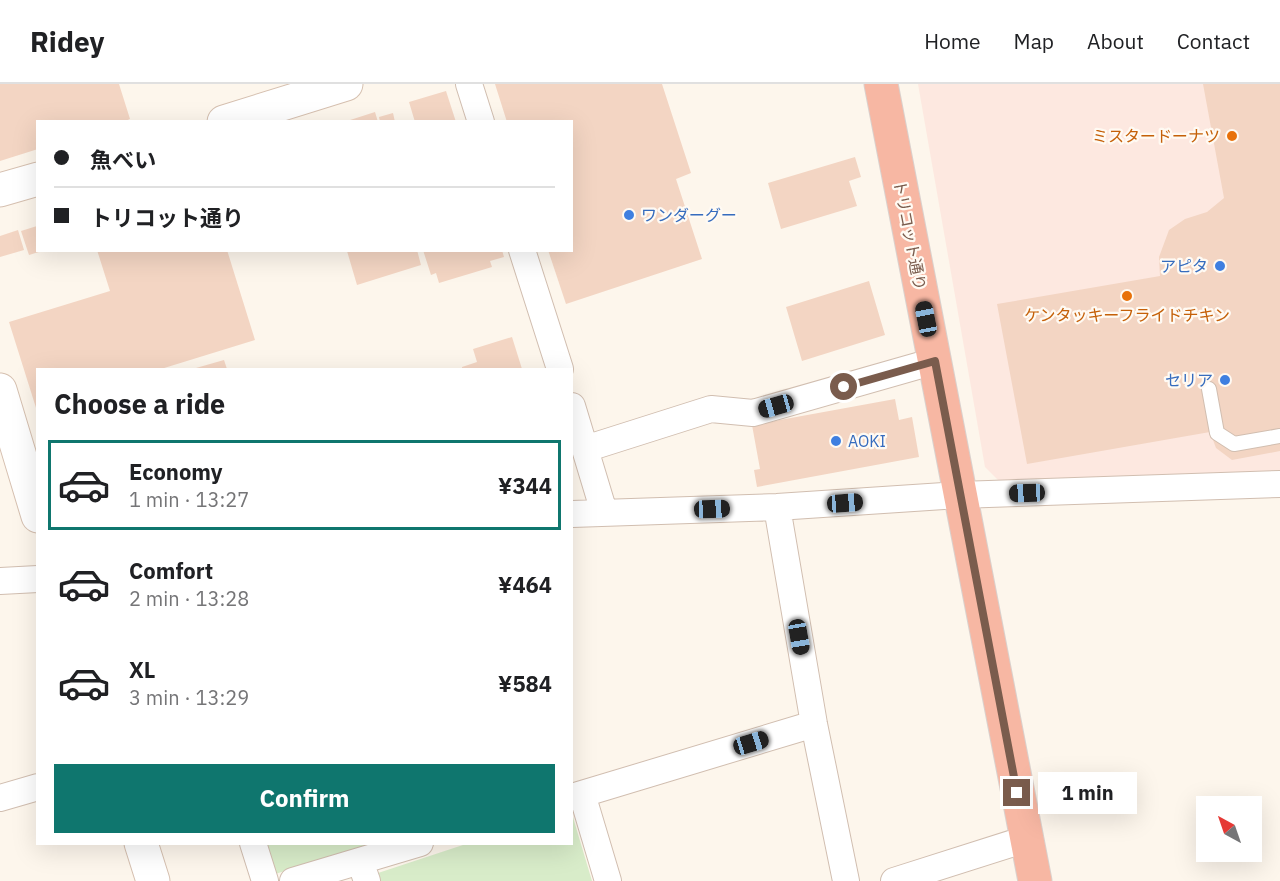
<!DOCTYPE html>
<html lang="en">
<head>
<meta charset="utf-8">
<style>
  body { margin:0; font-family:"IBM Plex Sans","Noto Sans JP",sans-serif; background:#f6f6f6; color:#202124; height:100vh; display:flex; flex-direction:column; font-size:22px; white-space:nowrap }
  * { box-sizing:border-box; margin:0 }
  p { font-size:20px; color:#757577 }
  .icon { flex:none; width:33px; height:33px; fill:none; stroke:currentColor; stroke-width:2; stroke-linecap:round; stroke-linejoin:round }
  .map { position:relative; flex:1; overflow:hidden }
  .panel { position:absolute; left:36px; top:284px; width:537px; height:477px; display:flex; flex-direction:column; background:#fff; border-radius:0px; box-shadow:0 6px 24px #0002 }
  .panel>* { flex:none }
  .guide { position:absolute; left:36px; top:36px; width:537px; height:132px; border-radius:0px; box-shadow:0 6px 24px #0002; display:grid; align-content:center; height:132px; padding:0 18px; background:#fff }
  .needle { width:39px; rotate:320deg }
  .tools { position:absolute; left:1196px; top:712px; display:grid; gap:12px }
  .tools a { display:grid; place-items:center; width:66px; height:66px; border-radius:0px; background:#fff; box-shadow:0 6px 24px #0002; font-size:30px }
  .end { position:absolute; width:27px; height:27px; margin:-14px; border:8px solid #7a5c4d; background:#fff; box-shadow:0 0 0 3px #fff }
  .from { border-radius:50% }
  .bubble { position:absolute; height:42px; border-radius:0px; background:#fff; box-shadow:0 6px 24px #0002; font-size:20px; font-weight:700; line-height:42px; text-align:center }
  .car { position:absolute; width:18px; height:36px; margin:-18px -9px; border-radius:8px; box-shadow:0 0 4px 2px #0007; background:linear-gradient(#222 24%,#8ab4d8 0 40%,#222 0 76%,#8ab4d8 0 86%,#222 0) }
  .guide b { display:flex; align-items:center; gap:21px; height:57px; font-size:22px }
  .guide b+b { border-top:2px solid #e0e0e0 }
  .guide i { width:15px; height:15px; background:#202124 }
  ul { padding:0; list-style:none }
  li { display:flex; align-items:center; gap:18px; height:90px; margin:0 12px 9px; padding:0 6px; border:3px solid transparent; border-radius:0px }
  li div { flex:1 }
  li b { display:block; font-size:22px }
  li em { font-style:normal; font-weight:700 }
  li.on { border-color:#0f766e }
  li>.icon { width:54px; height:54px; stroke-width:1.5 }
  h2 { padding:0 18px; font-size:27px; line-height:72px }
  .cta { display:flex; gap:12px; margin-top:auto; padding:12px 18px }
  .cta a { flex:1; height:69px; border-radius:0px; background:#0f766e; color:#fff; font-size:24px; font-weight:700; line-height:69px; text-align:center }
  header { display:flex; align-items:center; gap:36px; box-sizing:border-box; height:84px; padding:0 30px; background:#fff; border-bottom:2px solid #e0e0e0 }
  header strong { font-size:28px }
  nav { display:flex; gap:33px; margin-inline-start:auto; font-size:21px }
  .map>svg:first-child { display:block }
  .commercial { fill:#fde8e0 }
  .green { fill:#d8ecc9 }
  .building { fill:#f3d5c3 }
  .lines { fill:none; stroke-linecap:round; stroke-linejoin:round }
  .lane-casing { stroke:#d1beb0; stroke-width:16 }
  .street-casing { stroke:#d1beb0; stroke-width:28 }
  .secondary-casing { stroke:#d6c0b0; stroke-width:35 }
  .highway-casing { stroke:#dad1cd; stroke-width:35 }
  .lane { stroke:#fff; stroke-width:14 }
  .street { stroke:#fff; stroke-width:26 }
  .secondary { stroke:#fff; stroke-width:33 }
  .highway { stroke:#f7b7a3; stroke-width:33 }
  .route { stroke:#7a5c4d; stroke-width:8 }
  .food-dot { fill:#e8710a; stroke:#fffaf3; stroke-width:2 }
  .shop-dot { fill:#3f7fe0; stroke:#fffaf3; stroke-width:2 }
  .labels { text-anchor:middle; stroke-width:4.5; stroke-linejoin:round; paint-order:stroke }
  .food-label { font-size:16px; fill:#c56008; stroke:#fffaf3; text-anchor:end }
  .shop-label { font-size:16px; fill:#366cbe; stroke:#fffaf3; text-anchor:start }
  .street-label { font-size:16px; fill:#7a5c4d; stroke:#fffaf3 }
</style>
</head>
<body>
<header>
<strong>Ridey</strong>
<nav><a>Home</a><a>Map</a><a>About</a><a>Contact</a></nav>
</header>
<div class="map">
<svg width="1280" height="797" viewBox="0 0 1280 797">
  <rect width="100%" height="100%" fill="#fdf6ec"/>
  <path class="commercial" d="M918,0h362v388l-281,9 -14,-14z"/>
  <path class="green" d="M572,730l20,67h-215l-2,-7 94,-31h103z
    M260,759h115l-103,32z"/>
  <path class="building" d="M0,0h119l11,35 -7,3h-85v27l-38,12z
    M495,0h167l29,89 -15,6 26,80 -136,45 -18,-54h24v-128h-65z
    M1203,0h77v367l-48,9 -16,-12 -6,-16 -183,32 -30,-160 163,-28 -1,-19 10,-27 16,-11 22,-7 17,-14z
    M446,7l10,31h-41l-6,-20z
    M375,28l3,10h-31v-1z
    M393,29l2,9h-15l-1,-5z
    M855,73l6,20 -12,4 8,25 -76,23 -13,-46z
    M37,142l1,24 4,1 -13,4 -8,-24z
    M18,146l6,20 -24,7v-21z
    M97,166h130l28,90 -94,29h-123l-1,42 -28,-89 101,-31z
    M350,166h67l4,15 -64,20 -10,-34z
    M423,166h79l2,7 -14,4 2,6 -53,16 -3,-10 -5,2z
    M869,197l16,54 -83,26 -16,-54z
    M512,253l10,32h-60v-2l15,-5 -4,-13z
    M224,276l3,9h-31v-1z
    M895,315l4,21 13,-3 7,40 -162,30 -3,-17 6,-1 -8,-44z"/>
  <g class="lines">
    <g class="lane-casing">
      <path id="lane" d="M1209,305l8,44 17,11 46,-8"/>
    </g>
    <g class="street-casing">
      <path id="street" d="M469,0l12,38
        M522,166l38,119
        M572,322l32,106
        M585,365l126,-40 42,4 182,-52
        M777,423l37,217 32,157
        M572,430l205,-7 182,-12 321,-11
        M0,497l38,-2
        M582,710l26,87
        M572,713l242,-73
        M0,714l38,-11
        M253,759l12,38
        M360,777l7,20
        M293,797l127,-38
        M894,797l132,-42"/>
    </g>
    <g class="secondary-casing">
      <path id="secondary" d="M224,38l122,-38
        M0,106l38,-11
        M0,306l38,126
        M141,759l12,38"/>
    </g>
    <g class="highway-casing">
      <path id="highway" d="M881,0l154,797"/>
    </g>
    <use href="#lane" class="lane"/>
    <use href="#street" class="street"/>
    <use href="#secondary" class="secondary"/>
    <use href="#highway" class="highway"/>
  </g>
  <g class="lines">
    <path class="route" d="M844,303l91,-26 82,432"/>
  </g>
  <g class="food-dot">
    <circle cx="1232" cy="52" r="6"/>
    <circle cx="1127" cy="212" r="6"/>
  </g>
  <g class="shop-dot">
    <circle cx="629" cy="131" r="6"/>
    <circle cx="1220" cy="182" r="6"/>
    <circle cx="1225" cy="296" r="6"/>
    <circle cx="836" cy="357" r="6"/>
  </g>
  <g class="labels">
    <g class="food-label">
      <text x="1220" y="58">ミスタードーナツ</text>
      <text x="1127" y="237" text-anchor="middle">ケンタッキーフライドチキン</text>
    </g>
    <g class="shop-label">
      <text x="641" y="137">ワンダーグー</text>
      <text x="1208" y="188" text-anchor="end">アピタ</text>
      <text x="1213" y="302" text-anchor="end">セリア</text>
      <text x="848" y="363">AOKI</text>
    </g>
    <g class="street-label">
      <text transform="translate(910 151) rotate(79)" y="6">トリコット通り</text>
    </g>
  </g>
</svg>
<div class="tools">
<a><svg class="needle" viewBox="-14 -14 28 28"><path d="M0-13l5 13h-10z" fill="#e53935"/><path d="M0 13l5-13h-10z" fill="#757577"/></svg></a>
</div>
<i class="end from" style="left:844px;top:303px"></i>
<i class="end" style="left:1017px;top:709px"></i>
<div class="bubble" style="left:1038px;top:688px;width:99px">1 min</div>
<i class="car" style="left:926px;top:235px;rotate:349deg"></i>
<i class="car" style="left:776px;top:322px;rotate:254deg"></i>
<i class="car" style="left:1027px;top:409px;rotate:268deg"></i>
<i class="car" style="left:845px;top:419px;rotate:86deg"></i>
<i class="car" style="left:712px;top:425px;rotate:88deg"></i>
<i class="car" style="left:799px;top:553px;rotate:170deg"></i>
<i class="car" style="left:751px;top:659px;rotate:73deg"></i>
<div class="guide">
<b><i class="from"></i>魚べい</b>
<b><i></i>トリコット通り</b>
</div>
<section class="panel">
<h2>Choose a ride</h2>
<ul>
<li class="on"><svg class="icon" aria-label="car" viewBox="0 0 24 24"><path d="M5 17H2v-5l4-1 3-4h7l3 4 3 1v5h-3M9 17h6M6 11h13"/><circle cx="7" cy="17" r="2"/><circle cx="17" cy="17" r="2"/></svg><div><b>Economy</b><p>1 min · 13:27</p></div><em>¥344</em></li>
<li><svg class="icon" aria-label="car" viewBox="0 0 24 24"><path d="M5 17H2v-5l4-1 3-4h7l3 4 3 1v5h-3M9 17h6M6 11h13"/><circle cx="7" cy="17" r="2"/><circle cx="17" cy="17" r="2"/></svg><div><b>Comfort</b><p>2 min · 13:28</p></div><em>¥464</em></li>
<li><svg class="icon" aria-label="car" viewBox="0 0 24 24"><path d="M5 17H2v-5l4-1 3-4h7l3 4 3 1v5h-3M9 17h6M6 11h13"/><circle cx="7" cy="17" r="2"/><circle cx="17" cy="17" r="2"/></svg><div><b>XL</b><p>3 min · 13:29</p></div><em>¥584</em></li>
</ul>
<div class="cta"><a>Confirm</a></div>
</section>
</div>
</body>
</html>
